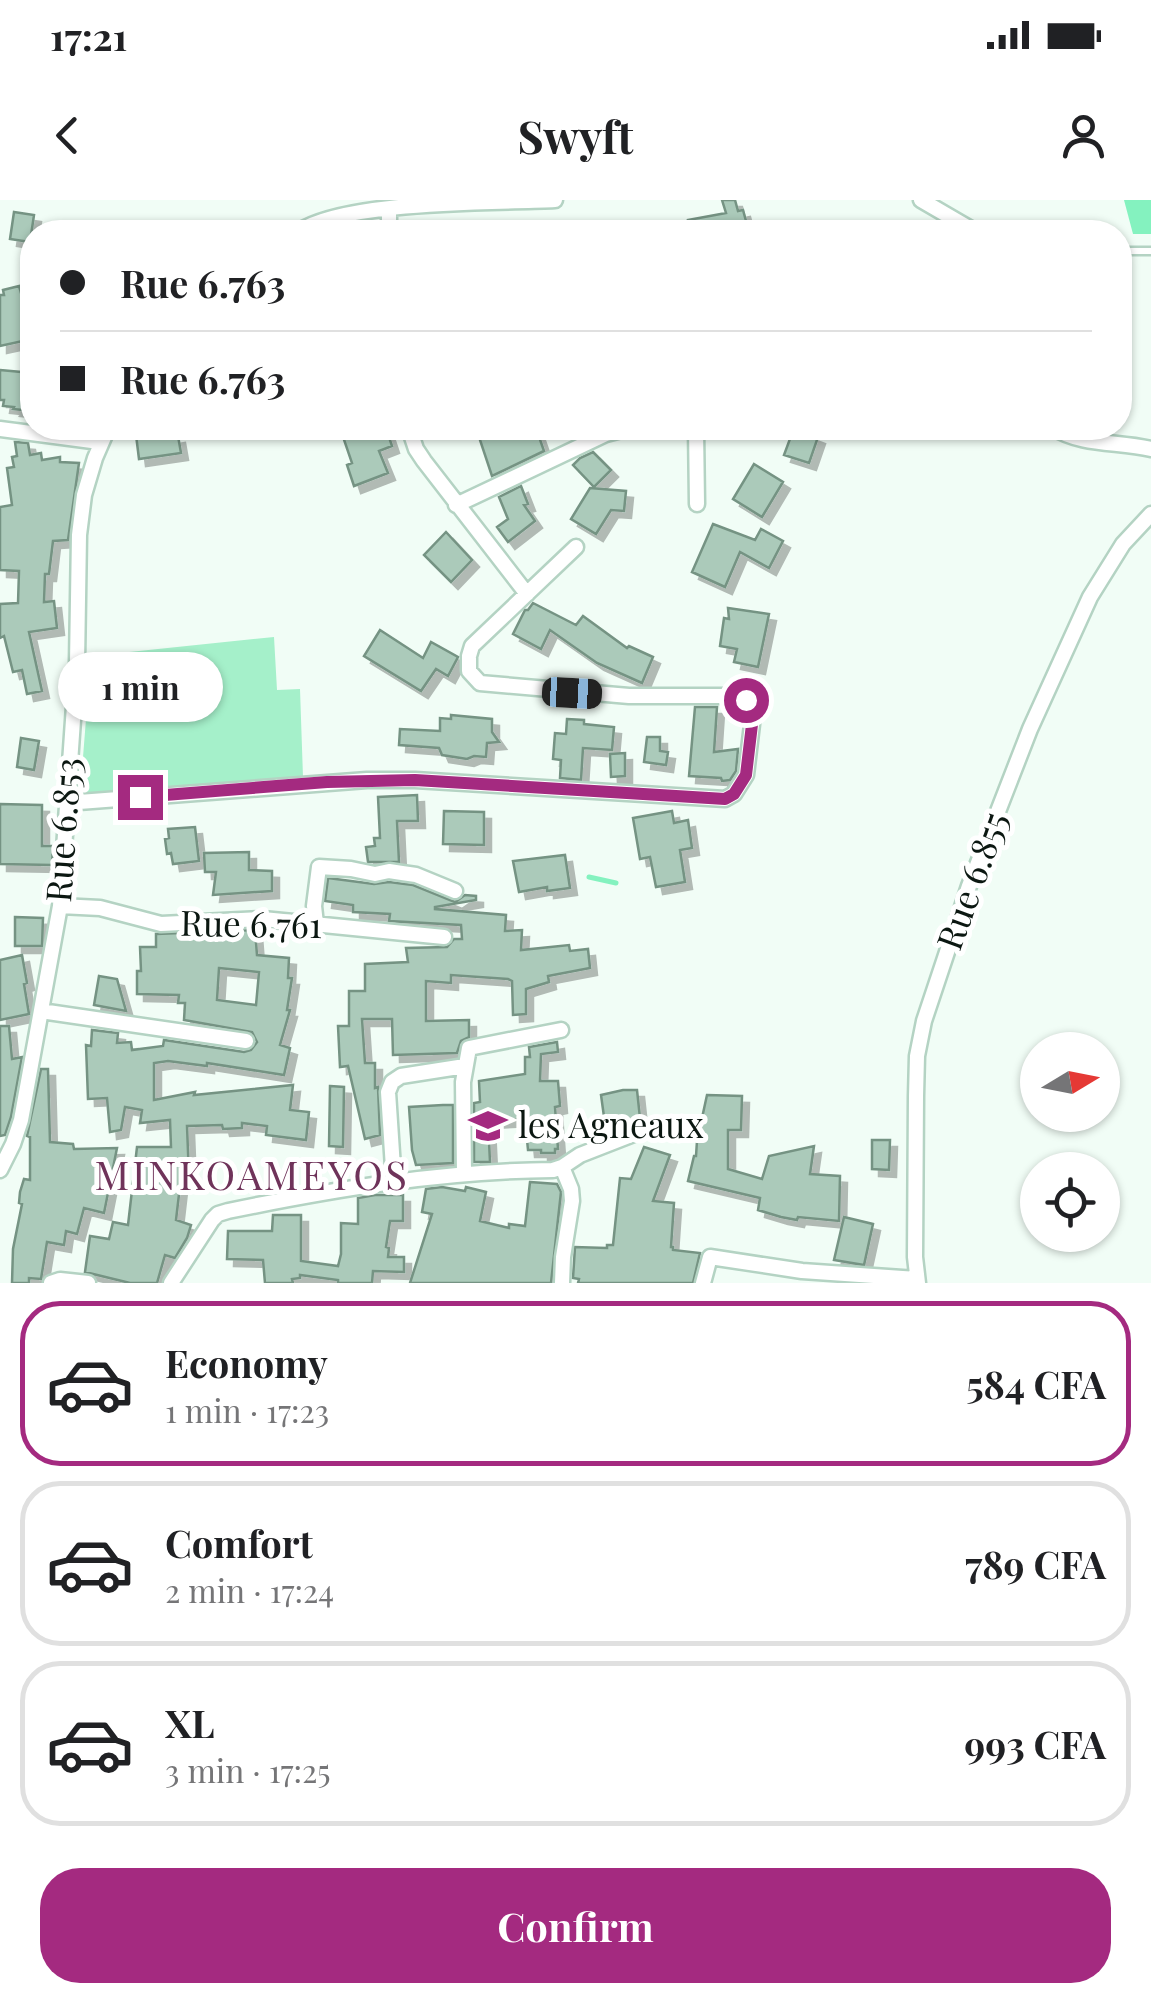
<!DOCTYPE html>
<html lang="en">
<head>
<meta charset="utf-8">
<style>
  body { margin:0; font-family:"Playfair Display",serif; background:#f2f2f2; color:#202124; height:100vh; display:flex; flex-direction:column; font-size:38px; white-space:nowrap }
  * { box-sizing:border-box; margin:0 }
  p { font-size:32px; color:#757577 }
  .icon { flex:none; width:55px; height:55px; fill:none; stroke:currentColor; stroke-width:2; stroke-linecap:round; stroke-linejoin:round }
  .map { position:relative; height:1083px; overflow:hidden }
  .drawer { display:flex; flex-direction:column; background:#fff; flex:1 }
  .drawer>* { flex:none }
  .guide { position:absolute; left:20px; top:20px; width:1112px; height:220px; border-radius:40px; box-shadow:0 2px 8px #0004; display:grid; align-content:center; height:220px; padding:0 40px; background:#fff }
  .needle { width:65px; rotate:80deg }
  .tools { position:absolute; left:1020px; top:832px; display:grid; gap:20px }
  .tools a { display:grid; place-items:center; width:100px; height:100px; border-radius:50%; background:#fff; box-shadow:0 2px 8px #0004; font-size:50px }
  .end { position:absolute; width:45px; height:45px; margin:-22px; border:12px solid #a42a80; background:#fff; box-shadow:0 0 0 5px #fff }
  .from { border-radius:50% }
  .bubble { position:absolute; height:70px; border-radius:35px; background:#fff; box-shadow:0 2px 8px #0004; font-size:32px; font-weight:700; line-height:70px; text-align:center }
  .car { position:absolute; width:30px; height:60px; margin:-30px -15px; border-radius:12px; box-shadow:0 0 8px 2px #0007; background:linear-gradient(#222 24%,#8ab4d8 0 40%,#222 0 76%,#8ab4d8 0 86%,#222 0) }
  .guide b { display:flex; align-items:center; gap:35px; height:95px; font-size:38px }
  .guide b+b { border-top:2px solid #e0e0e0 }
  .guide i { width:25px; height:25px; background:#202124 }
  ul { padding:18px 0 0; list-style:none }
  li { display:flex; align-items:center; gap:30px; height:165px; margin:0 20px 15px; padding:0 20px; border:5px solid #e0e0e0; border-radius:40px }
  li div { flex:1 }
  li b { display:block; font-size:38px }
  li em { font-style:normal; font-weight:700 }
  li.current { border-color:#a42a80 }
  li>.icon { width:90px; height:90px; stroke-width:1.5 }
  .button { display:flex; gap:20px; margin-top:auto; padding:20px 40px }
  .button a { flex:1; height:115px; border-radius:40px; background:#a42a80; color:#fff; font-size:40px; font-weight:700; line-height:115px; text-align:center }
  .status { display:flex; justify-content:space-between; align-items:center; height:70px; padding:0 50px; background:#fff; direction:ltr }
  .status svg { height:28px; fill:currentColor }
  header { display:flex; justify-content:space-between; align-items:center; height:130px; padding:0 40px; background:#fff; font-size:45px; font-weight:700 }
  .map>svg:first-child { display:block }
  .green { fill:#a5f0ca }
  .water { fill:#84f2bf }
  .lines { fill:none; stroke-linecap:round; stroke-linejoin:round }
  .stream { stroke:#84f2bf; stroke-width:5 }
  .building { fill:#abcaba; stroke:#759383; stroke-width:2.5; fill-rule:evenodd; filter:url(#shadow) }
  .lane-casing { stroke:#b4d3c3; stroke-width:11 }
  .street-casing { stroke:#b4d3c3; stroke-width:19 }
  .lane { stroke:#fff; stroke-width:6 }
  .street { stroke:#fff; stroke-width:14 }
  .route { stroke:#a42a80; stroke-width:12 }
  .labels { text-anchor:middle; stroke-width:10; stroke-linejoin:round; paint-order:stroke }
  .street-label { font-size:35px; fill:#0b1711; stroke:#fff }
  .poi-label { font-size:35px; fill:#0b1711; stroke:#fff; text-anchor:start }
  .quarter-label { font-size:40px; letter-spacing:2.5px; fill:#6f335a; stroke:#fff }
</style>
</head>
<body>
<div class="status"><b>17:21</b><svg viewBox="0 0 49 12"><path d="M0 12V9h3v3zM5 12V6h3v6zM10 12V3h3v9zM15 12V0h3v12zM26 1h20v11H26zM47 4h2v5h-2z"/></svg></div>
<header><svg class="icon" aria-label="back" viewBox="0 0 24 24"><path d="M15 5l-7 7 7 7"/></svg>Swyft<svg class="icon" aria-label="person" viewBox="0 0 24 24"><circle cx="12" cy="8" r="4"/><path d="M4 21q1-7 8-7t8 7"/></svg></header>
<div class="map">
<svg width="1151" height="1083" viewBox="0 0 1151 1083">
  <defs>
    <filter id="shadow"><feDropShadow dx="7" dy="7" stdDeviation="0" flood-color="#0004"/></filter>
  </defs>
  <rect width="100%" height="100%" fill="#f1fdf6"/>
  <path class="green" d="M274,437l3,53 23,-1 3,88 -223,18 11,-139z"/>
  <path class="water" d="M1124,0h27v34h-18z"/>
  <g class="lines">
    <path class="stream" d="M589,677l27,6"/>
  </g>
  <path class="building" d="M722,0h13l3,11 5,-1 6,22h-59l-2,-12 38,-7z
    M14,12l20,3 -4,27 -20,-3z
    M19,86l2,7 11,2v44l-32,7v-51h4l-1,-5z
    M0,170l32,3v38l-19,-2 1,-2 -11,-1 1,-6h-4z
    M340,228h46l6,18 -13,5 9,22 -34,13 -7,-21 5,-2z
    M476,228h60l8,23 -52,25z
    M794,228l24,9 -9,26 -25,-8z
    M166,231v7l12,-2 3,17 -42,6 -3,-24z
    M15,242l13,1 2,12 11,-2 1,7 18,-3v5l19,1 -11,77 -15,1 -4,33h-4l-1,28 10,-1 3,27 -28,4 13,59 -15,3 -5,-24 -9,2 -9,-36 -4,2v-34l18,-1 1,-32 -19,-1v-63l12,-2 -5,-37 7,-1 -2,-10 5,-1z
    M593,252l18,18 -17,17 -21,-22 7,-7z
    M754,264l29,18 -21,35 -29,-18z
    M521,286l7,18 -4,1 11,16 -27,21 -11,-15 11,-8 -9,-22z
    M590,288l36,3 -2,20 -13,-1 -15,24 -25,-15z
    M713,324l42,16 6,-11 22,12 -14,27 -29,-16 -15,35 -33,-15z
    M446,332l26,28 -21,22 -27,-27z
    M533,403l43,22 7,-9 44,32 2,-2 24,11 -11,26 -45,-20 -47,-33 -9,19 -28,-15 12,-24h3z
    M728,408l41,6 -11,53 -24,-5 3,-13 -17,-3 4,-28 5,1z
    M380,430l43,28 8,-16 27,15 -10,19 -12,-7 -15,22 -57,-35z
    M695,507h22l-3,45 24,-3 -2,22 -6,9 -8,1 -1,-3 -32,-2z
    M451,515l41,4v13l7,10 -12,1 -1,14 -12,-1 -7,3 -25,-4 -3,-7 -40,-3 1,-16 40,2v-13l11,1z
    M567,519l17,1v4l30,3 -2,23 -29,-2 -2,32 -21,-2 1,-18 -8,-1 2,-26 11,1z
    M647,537h13v14l8,1 -2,13 -22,-3z
    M21,538l18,3 -5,29 -17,-3z
    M625,553v23l-14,1 -1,-23z
    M417,595l1,26h-21l2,41h-31l-2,-15 9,-1 -1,-8h6l-2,-41z
    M0,604l42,1v41h11l-1,19 -52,-1z
    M444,611l40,1v33l-41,-1z
    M672,611l2,12 14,-3 4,28 -12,2 5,32 -29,5 -6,-30 -10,2 -7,-41z
    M195,627l4,34 -26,3 -2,-11 -4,1 -2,-15 4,-1 -1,-9z
    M249,652v18l23,1v20l-59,4 3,-23h-11l-1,-19z
    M565,655l5,33 -23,3v-4l-28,5 -6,-31z
    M328,678l46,6 15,-2 24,3 42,17 10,-7 11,1v4l-41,7v2l71,6 -1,16 17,-1 -1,20 48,-5 1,6 18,-2 2,19 -42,8 1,6 -23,7v25l-13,1 -1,-34 -4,-2 -57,-4v8l-25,-2v40l43,-1v17l-8,4 -4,12 -64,2 -1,-36h-30l3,44h10v25l3,-1 2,48 -15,4 -17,-73 -8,1 -2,-41h11v-35h16v-27l43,-2 -2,-14 41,-1 7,-8h8l-1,-14 -72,-4 1,-7 -37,-2v-7l-28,-4z
    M15,717l28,1 -1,28h-27z
    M255,730l2,25 32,3 -1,20h4l-5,32h3l-10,35 10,3 -6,27 -77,-12v3l-39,-5 -14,2v37l41,-8 -1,3 99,-10 -3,25 19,2 -3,28 -40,-5 1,-9 -25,-3v5l-19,1 -1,-4 -35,1 2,51h-8l-5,43 15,5 -4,13 -12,20 -10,-3 -8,28h-27l-45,-11 5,-36 19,3 4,-17 15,3 9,-78h34l-1,-27 -30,3 2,-13 -17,-3 -4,23 -11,2 -3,-34 -19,1 -2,-54 5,1 1,-16 26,3 -1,10 14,-1 1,8 31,-4 1,-6 80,12 7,-2 6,-8 -5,-10 -68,-12 1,-17h-7l1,-8 -42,-1v-23h4l-1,-24h16v-13zM219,768l40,4 -3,33 -39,-5z
    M22,755l5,28 -3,1 5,30 -29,6v-60z
    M99,776l18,3 9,32 -32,-6z
    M0,826h9l3,33 10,-2 -11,60 -6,18 -5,1z
    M557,842l1,10 -17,2 -1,27h18l2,25 -5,1 3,42h-3v4h-14v-3h-13l-3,-31 -37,2 2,41h-16v-59l6,-1 -1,-21 46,-7v-17h5l-1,-10z
    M41,869h7l2,73 23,2 1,5 43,-1 -13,65 -20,-5 -7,26 -11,-3 -2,14 -17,-3 -6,37 -12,-1v5h-17l1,-34 9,-45 -3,-1 1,-11 4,-13 6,1v-43l-3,-1z
    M330,886l14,1 -1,60 -14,-1z
    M623,890h14l3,28 -35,6 -4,-29z
    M707,895l35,1 -1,34h-13v39l34,10 7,-23 45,-10 -4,28 30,2 -1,45 -41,-4 -1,3 -16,-3 -23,-7 2,-12 -72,-17 6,-25h2l1,-15z
    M443,905h10v58l-37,2 -4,-15 -3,-43z
    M872,940h18l-1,30 -17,-1z
    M644,947l26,8 -17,46 21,2 -3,44h2v3l27,3 -7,30h-115l1,-4 -6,-1 2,-31 32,1v-3h6l7,-67 11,1z
    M530,982l27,2 4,8 -10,91h-141l22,-69 -10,-2 4,-23 16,-2 23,4 1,-4 20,5 -6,29 29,7v-4l16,2z
    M375,995h28v26h-13l-4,26 3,1 -1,9h16v15l-31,-1 -1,12h-34v-3l-38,-5v3l-8,1 1,4h-28l-2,-23 -36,-1 1,-28h44l1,-16h28v46l37,5 3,-12v-31l17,1v-26z
    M844,1017l29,7 -9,41 -30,-5z"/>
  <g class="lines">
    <g class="lane-casing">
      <path id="lane" d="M1120,51h31"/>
    </g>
    <g class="street-casing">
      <path id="street" d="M921,0l55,32
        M298,32c48,-32 195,-29 257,-32
        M389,32v-23
        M409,228l7,21 8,12 103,133
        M696,228l1,76
        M1054,228c28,18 65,13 97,21
        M0,229l92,12
        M456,305l150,-71 23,-6
        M66,603l301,-23h48l310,19 9,-5 12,-19 7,-59 -7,-15 -9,-5h-108l-149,-13 -11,-12v-15l3,-10 104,-99
        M60,706l40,2 61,16 102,-5 181,18
        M316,724l-2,-18 5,-39 32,2 24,5 14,-3 13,2 14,2 39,16
        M41,811l205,30
        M562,967l9,22 1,12 -9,56 -1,26
        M0,970l13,-26 8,-24 39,-214 17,-243 2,-128 5,-40 11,-37 13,-30
        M464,974l-1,-92 6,-34 92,-18
        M394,983l-6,-91 4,-10 9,-6 64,-10
        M51,1083l9,-3 28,3
        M171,1083l41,-63 6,-6 10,-3c107,-22 215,-40 325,-41l9,-3 18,-12 59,-23
        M703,1083l7,-26 92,14 115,8
        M918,1083l-3,-26 1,-161 1,-40 7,-35 45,-135 61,-157 60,-132 33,-53 28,-30"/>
    </g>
    <use href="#lane" class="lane"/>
    <use href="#street" class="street"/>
  </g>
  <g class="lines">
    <path class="route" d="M140,597l187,-15 88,-2 310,19 9,-5 12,-19 7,-59 -7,-16"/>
  </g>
  <defs>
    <g id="school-bare" transform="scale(3)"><path d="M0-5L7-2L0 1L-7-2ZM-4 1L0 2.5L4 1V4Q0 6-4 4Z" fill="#a42a80" stroke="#fff" stroke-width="2.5" paint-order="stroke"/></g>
  </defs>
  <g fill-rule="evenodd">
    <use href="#school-bare" x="488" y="926"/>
  </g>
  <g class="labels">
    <g class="street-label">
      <text transform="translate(64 630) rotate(-86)" y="12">Rue 6.853</text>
      <text transform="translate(973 681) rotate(-70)" y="12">Rue 6.855</text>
      <text transform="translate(251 725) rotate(1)" y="12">Rue 6.761</text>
    </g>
    <g class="poi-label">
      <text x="518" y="938">les Agneaux</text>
    </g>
    <g class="quarter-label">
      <text x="252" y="990">MINKOAMEYOS</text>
    </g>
  </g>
</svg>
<div class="tools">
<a><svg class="needle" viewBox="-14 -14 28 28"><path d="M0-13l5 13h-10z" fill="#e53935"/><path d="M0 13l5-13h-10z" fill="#757577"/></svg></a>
<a><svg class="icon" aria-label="locate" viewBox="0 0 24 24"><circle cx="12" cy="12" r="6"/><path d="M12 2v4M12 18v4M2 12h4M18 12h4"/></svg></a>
</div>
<i class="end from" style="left:746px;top:500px"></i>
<i class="end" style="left:140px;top:597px"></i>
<div class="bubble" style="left:58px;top:452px;width:165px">1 min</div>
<i class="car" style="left:572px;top:493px;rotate:93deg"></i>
<div class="guide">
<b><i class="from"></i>Rue 6.763</b>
<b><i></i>Rue 6.763</b>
</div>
</div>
<section class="drawer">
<ul>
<li class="current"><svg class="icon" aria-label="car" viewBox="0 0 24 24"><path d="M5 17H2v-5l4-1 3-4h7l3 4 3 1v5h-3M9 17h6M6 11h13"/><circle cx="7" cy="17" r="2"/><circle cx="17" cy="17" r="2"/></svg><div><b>Economy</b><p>1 min · 17:23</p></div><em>584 CFA</em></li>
<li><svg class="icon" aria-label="car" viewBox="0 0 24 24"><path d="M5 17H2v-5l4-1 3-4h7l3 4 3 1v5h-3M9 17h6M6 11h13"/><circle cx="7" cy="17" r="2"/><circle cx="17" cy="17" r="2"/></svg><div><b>Comfort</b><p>2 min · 17:24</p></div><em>789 CFA</em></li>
<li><svg class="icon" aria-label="car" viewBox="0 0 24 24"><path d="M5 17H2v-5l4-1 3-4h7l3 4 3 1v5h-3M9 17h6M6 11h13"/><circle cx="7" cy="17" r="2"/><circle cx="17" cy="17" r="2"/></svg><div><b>XL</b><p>3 min · 17:25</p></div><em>993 CFA</em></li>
</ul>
<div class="button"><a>Confirm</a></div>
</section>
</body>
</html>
